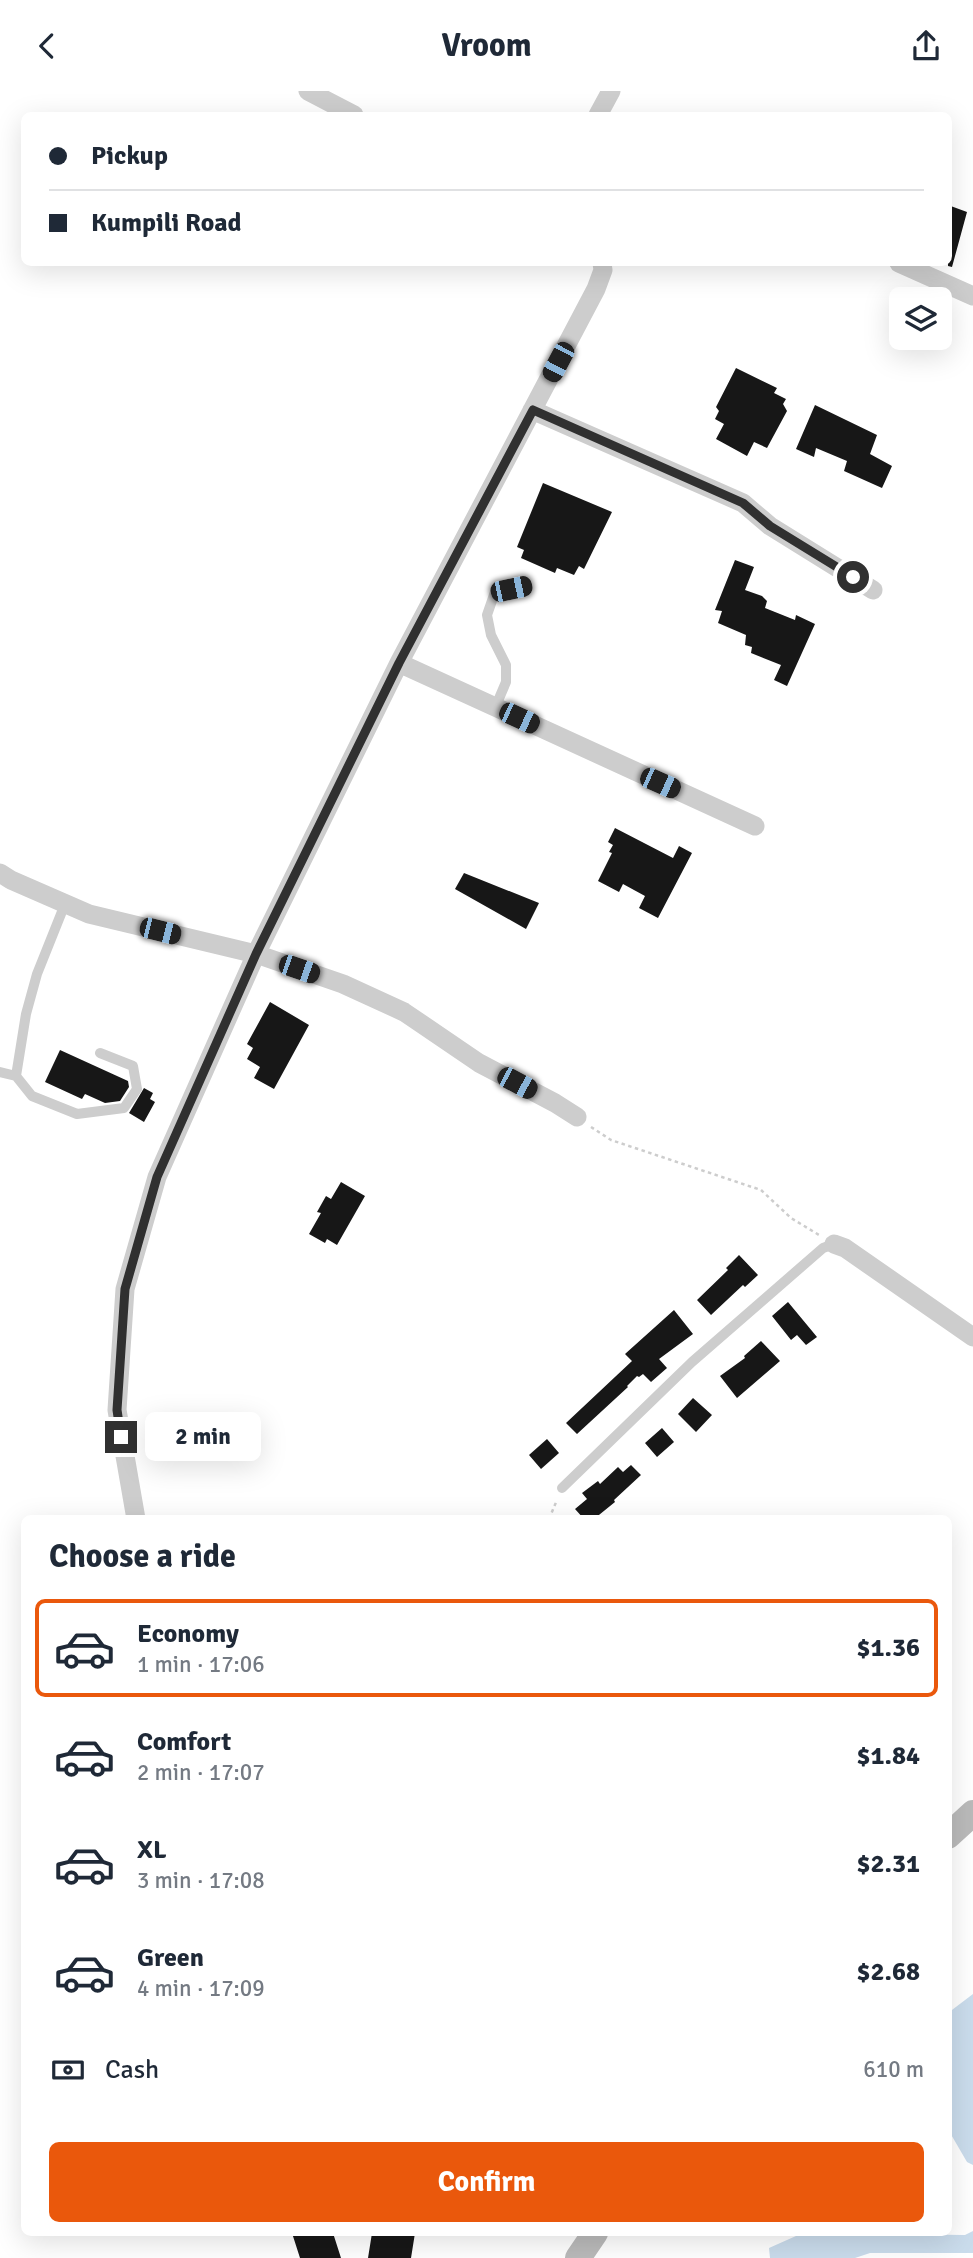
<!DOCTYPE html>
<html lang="en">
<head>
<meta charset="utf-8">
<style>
  body { margin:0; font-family:Signika,sans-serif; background:#f2f2f3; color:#1f2937; height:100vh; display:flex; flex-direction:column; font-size:26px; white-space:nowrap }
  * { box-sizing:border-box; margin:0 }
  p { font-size:23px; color:#747a83 }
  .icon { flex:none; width:38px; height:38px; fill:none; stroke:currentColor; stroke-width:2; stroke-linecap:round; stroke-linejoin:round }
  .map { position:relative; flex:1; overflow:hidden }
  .sheet { position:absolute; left:21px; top:1424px; width:931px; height:721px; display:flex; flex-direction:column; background:#fff; border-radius:10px; box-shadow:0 7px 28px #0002 }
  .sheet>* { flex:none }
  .hud { position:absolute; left:21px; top:21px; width:931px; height:154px; border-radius:10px; box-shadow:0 7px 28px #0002; display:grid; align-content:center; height:154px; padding:0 28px; background:#fff }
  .buttons { position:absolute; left:889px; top:196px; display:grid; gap:14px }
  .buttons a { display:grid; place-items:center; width:63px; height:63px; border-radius:10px; background:#fff; box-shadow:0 7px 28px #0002; font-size:35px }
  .end { position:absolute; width:32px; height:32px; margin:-16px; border:9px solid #303030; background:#fff; box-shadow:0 0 0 4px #fff }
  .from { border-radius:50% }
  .bubble { position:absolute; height:49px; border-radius:10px; background:#fff; box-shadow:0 7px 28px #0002; font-size:23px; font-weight:800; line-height:49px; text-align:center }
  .car { position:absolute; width:21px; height:42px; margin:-21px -10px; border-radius:9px; box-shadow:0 0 5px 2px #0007; background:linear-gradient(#222 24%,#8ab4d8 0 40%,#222 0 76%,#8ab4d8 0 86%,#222 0) }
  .hud b { display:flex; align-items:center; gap:24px; height:66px; font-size:26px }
  .hud b+b { border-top:2px solid #e0e1e3 }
  .hud i { width:18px; height:18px; background:#1f2937 }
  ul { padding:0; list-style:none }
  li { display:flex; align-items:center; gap:21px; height:98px; margin:0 14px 10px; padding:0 14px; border:4px solid transparent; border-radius:10px }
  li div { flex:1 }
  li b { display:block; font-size:26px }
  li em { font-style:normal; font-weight:800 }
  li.selected { border-color:#ea580c }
  li>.icon { width:63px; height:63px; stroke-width:1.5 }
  h2 { padding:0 28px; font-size:32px; line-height:84px }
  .pay { display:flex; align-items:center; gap:18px; height:77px; padding:0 28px; font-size:26px }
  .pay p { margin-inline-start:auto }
  .action { display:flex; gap:14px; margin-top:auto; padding:14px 28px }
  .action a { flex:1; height:80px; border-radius:10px; background:#ea580c; color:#fff; font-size:28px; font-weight:800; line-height:80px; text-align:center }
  header { display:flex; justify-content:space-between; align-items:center; height:91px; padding:0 28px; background:#fff; font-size:32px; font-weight:800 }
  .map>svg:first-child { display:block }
  .water { fill:#cadcec }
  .building { fill:#171717 }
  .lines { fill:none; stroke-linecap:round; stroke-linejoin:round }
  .path { stroke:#cdcdcd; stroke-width:2.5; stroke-dasharray:3.5 3.5; stroke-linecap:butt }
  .lane { stroke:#cdcdcd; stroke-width:10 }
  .street { stroke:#cdcdcd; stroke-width:19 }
  .secondary { stroke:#bababa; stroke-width:26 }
  .route { stroke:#303030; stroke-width:9 }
</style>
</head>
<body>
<header><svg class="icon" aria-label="back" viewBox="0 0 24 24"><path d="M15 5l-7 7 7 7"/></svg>Vroom<svg class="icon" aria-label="share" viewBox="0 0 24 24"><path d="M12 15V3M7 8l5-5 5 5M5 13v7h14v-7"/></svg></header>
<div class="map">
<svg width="973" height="2167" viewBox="0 0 973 2167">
  <rect width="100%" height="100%" fill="#fff"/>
  <path class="water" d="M973,1903v171l-6,-3 -18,-31 -1,-118z
    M973,2140v22h-103l-15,5h-85l-1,-10 27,-12 12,-3 157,2z"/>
  <path class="building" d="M948,114l19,7 -15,55 -4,-1z
    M736,277l41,20 -3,5 12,6 -3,5 4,7 -20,37 -13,-6 -7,14 -31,-17 8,-15 -9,-5 4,-8 -3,-4z
    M815,314l62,30 -7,19 22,12 -10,22 -38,-17 3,-10 -31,-13 -2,9 -18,-8z
    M543,392l69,29 -28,57 -5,-3 -5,9 -17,-7 -2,5 -34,-15 3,-8 -7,-3z
    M735,469l19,7 -9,23 17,6 5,5 -2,7 30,12 1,-5 19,9 -28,62 -13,-6 7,-15 -30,-12 1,-6 -7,-2 1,-10 -28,-12 4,-12 -7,-1z
    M615,737l58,30 6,-12 13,7 -34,65 -19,-10 6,-12 -22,-12 -4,8 -21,-11 14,-28 -3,-1 4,-7 -5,-3z
    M464,782l75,30 -13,26 -71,-40z
    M270,911l39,23 -35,64 -20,-11 6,-11 -13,-8 6,-11 -6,-4z
    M60,959l68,31 1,6 -9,14 -15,2 -20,-9 -3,5 -37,-17z
    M144,997l9,5 -3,6 5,3 -11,20 -15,-9z
    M341,1091l24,14 -28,49 -10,-6 -2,4 -16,-9 12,-21 -4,-1 9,-16 5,3z
    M739,1164l19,20 -13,12 -2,-2 -32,30 -14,-15 31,-30 -2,-2z
    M788,1211l29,35 -11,8 -9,-10 -6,5 -19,-24z
    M674,1219l19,24 -34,25 8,9 -16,14 -8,-8 -4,3 -2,-1 -10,10 1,1 -51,47 -11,-11 66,-62 -7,-7z
    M761,1250l19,20 -43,37 -17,-22 25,-18 -1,-2z
    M693,1307l19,17 -16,17 -18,-18z
    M662,1337l12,14 -17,15 -12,-14z
    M547,1348l12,14 -18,16 -12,-14z
    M631,1374l10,10 -27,25 1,2 -21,17h-10l-9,-10 12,-10 -5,-6 16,-12 2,3 18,-17 5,5z
    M292,2142h41l8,25h-41z
    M372,2142h43l-4,25h-43z"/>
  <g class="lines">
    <path class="path" d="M591,1036l20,13 150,50 30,28 28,17
      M549,1428l8,-19"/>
    <path class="lane" d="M495,617l11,-26v-17l-15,-30 -4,-20 8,-23 32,-7
      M65,813l-28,70 -11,40 -10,62 16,20 45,18 47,-6 13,-19 -4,-23 -33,-13
      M0,981l16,4
      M562,1397l130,-126 131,-114 11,-4"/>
    <path class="street" d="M308,0l46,24
      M598,24l13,-24
      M899,172l74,33
      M532,319l211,93 27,23 103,64
      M399,572l356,163
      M0,782l11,7 78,34 167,40 87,30 61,28 75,51 76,40 22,14
      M834,1153l11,4 128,89
      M136,1428l-19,-109 8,-121 32,-112 99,-223 143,-291 197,-374 7,-19 -1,-7"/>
    <path class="secondary" d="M948,1745l25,-23
      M578,2167l17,-25"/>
  </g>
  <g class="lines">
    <path class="route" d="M121,1346l-4,-27 8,-121 32,-112 99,-223 143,-291 134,-253 210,93 27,23 83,51"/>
  </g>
</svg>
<div class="buttons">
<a><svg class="icon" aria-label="layers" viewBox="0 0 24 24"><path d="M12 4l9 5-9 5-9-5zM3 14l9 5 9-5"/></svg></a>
</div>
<i class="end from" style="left:853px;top:486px"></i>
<i class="end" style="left:121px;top:1346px"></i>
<div class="bubble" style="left:145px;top:1321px;width:116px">2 min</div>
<i class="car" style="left:558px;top:271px;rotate:208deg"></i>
<i class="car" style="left:511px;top:498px;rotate:78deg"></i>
<i class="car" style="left:519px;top:627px;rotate:115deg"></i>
<i class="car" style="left:660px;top:692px;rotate:114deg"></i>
<i class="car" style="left:160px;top:840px;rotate:104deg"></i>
<i class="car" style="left:299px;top:878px;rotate:109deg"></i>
<i class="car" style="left:517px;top:992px;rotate:118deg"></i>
<div class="hud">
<b><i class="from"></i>Pickup</b>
<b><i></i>Kumpili Road</b>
</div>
<section class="sheet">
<h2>Choose a ride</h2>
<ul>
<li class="selected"><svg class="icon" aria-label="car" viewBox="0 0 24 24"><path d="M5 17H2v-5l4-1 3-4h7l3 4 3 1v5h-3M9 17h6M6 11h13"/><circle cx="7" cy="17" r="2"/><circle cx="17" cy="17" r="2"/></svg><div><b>Economy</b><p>1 min · 17:06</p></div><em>$1.36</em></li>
<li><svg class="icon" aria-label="car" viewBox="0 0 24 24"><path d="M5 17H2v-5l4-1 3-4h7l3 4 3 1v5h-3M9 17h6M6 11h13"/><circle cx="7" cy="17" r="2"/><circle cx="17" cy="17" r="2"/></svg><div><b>Comfort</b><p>2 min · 17:07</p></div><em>$1.84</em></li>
<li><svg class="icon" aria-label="car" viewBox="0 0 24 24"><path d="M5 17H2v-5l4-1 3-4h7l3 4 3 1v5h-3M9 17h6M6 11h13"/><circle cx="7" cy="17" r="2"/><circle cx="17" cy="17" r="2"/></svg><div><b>XL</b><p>3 min · 17:08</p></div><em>$2.31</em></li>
<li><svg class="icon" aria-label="car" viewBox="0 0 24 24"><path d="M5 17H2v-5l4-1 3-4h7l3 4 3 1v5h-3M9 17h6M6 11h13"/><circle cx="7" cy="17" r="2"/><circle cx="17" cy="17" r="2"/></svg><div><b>Green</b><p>4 min · 17:09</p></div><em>$2.68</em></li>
</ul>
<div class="pay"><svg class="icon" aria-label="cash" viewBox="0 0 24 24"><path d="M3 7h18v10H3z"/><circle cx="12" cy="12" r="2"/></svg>Cash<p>610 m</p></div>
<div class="action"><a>Confirm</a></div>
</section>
</div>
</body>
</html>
